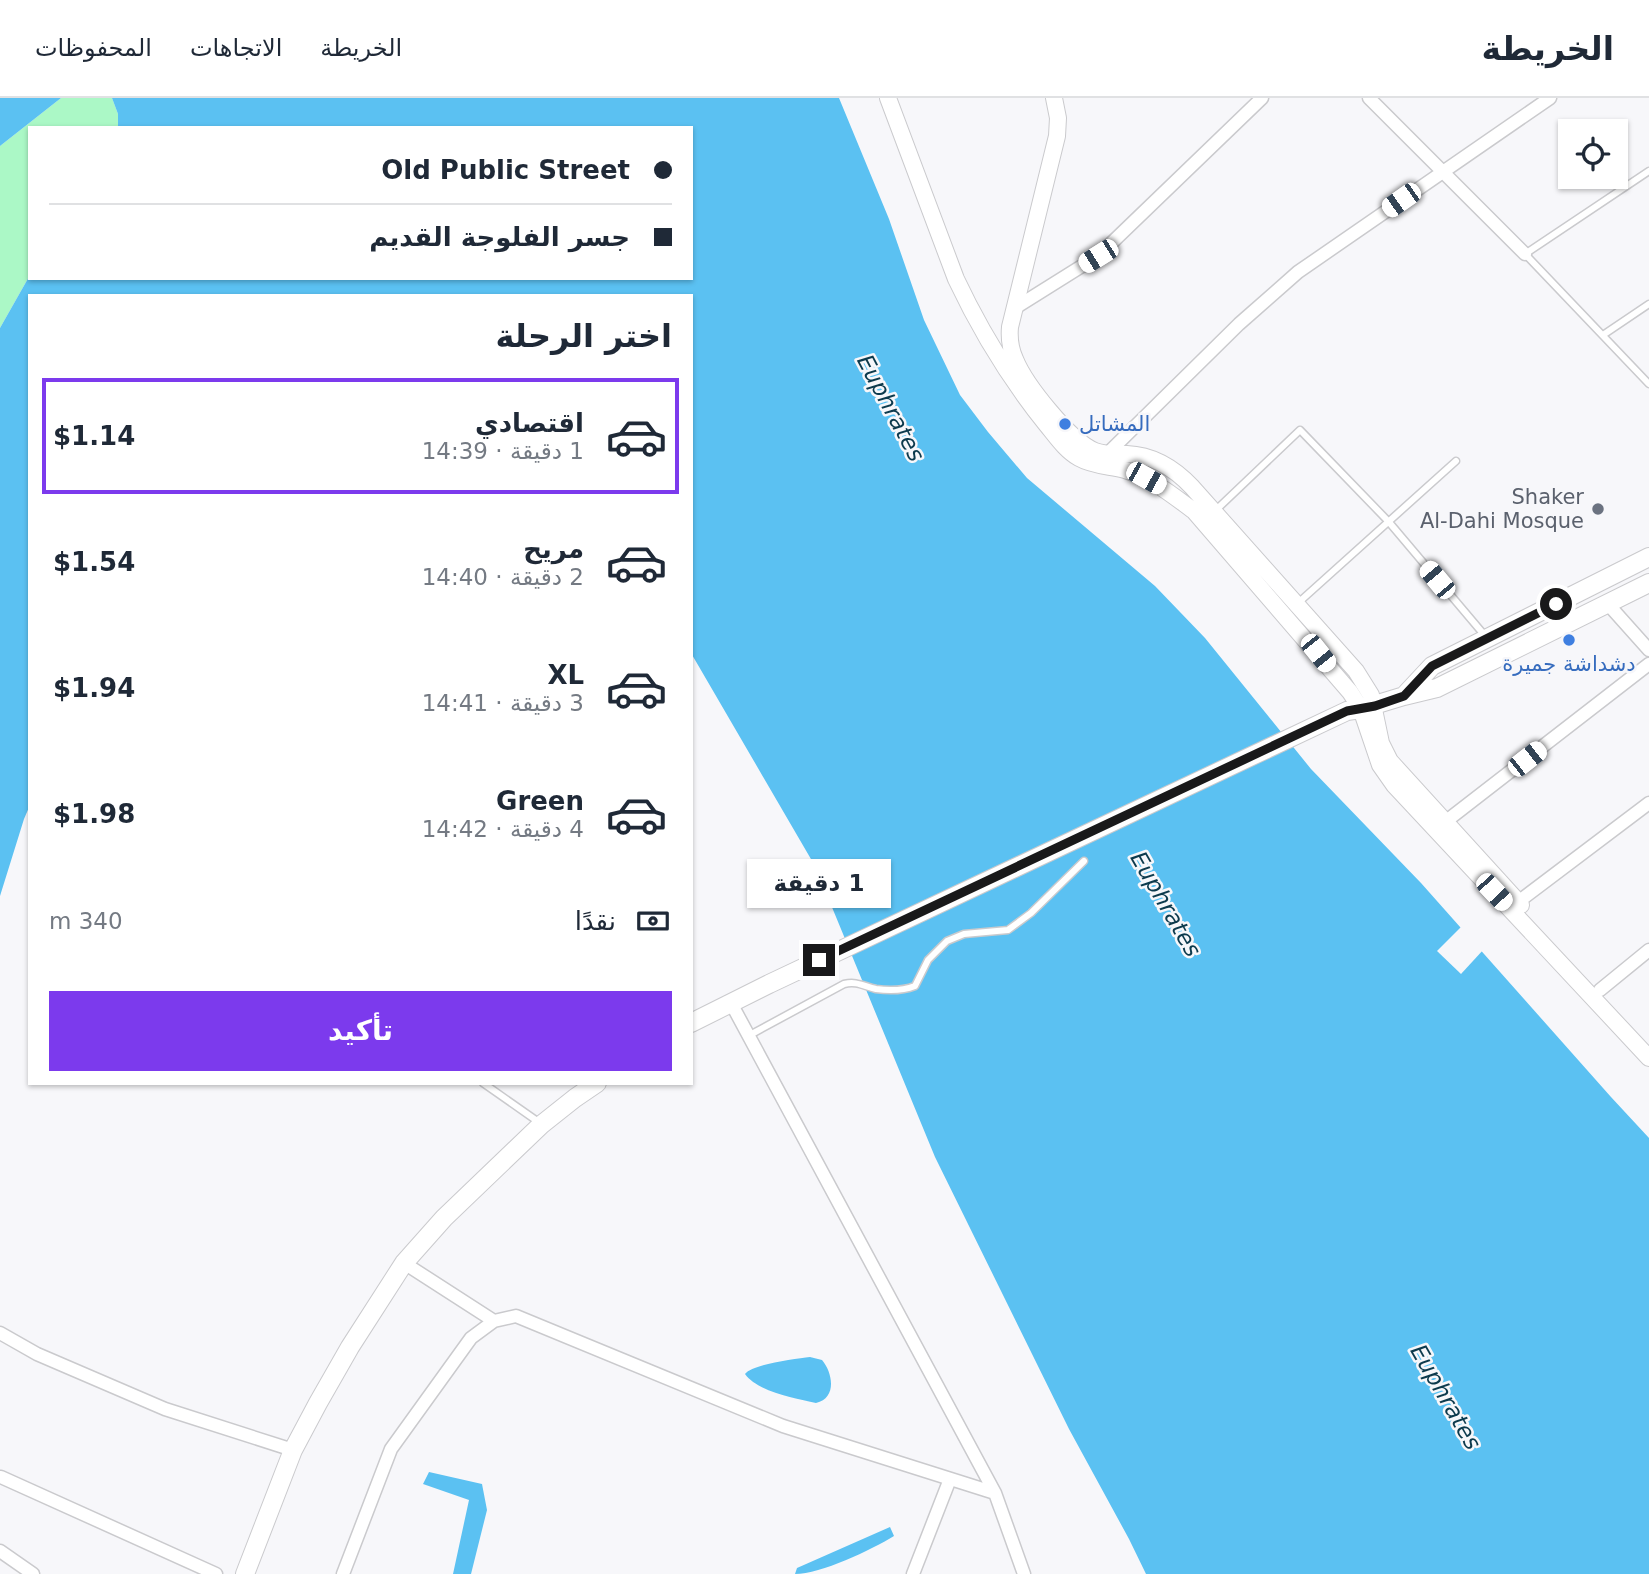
<!DOCTYPE html>
<html lang="ar">
<head>
<meta charset="utf-8">
<style>
  body { margin:0; font-family:"DejaVu Sans",Vazirmatn,sans-serif; background:#f2f2f3; color:#1f2937; direction:rtl; height:100vh; display:flex; flex-direction:column; font-size:26px; white-space:nowrap }
  * { box-sizing:border-box; margin:0 }
  p { font-size:23px; color:#747a83 }
  .icon { flex:none; width:38px; height:38px; fill:none; stroke:currentColor; stroke-width:2; stroke-linecap:round; stroke-linejoin:round }
  .map { position:relative; flex:1; overflow:hidden; direction:ltr }
  .sheet { position:absolute; left:28px; top:196px; width:665px; height:791px; display:flex; flex-direction:column; background:#fff; border-radius:0px; box-shadow:0 2px 5px #0004; direction:rtl }
  .sheet>* { flex:none }
  .banner { position:absolute; left:28px; top:28px; width:665px; height:154px; border-radius:0px; box-shadow:0 2px 5px #0004; direction:rtl; display:grid; align-content:center; height:154px; padding:0 21px; background:#fff }
  .fabs { position:absolute; left:1558px; top:21px; display:grid; gap:14px }
  .fabs a { display:grid; place-items:center; width:70px; height:70px; border-radius:0px; background:#fff; box-shadow:0 2px 5px #0004; font-size:35px }
  .end { position:absolute; width:32px; height:32px; margin:-16px; border:9px solid #19191a; background:#fff; box-shadow:0 0 0 4px #fff }
  .from { border-radius:50% }
  .bubble { position:absolute; height:49px; border-radius:0px; background:#fff; box-shadow:0 2px 5px #0004; font-size:23px; font-weight:700; line-height:49px; text-align:center; direction:rtl }
  .car { position:absolute; width:21px; height:42px; margin:-21px -10px; border-radius:9px; box-shadow:0 0 5px 2px #0007; background:linear-gradient(#fff 24%,#345 0 40%,#fff 0 76%,#345 0 86%,#fff 0) }
  .banner b { display:flex; align-items:center; gap:24px; height:66px; font-size:26px }
  .banner b+b { border-top:2px solid #e0e1e3 }
  .banner i { width:18px; height:18px; background:#1f2937 }
  ul { padding:0; list-style:none }
  li { display:flex; align-items:center; gap:21px; height:116px; margin:0 14px 10px; padding:0 7px; border:4px solid transparent; border-radius:0px }
  li div { flex:1 }
  li b { display:block; font-size:26px }
  li em { font-style:normal; font-weight:700 }
  li.selected { border-color:#7c3aed }
  li>.icon { width:63px; height:63px; stroke-width:1.5 }
  h2 { padding:0 21px; font-size:32px; line-height:84px }
  .pay { display:flex; align-items:center; gap:18px; height:77px; padding:0 21px; font-size:26px }
  .pay p { margin-inline-start:auto }
  .primary-button { display:flex; gap:14px; margin-top:auto; padding:14px 21px }
  .primary-button a { flex:1; height:80px; border-radius:0px; background:#7c3aed; color:#fff; font-size:28px; font-weight:700; line-height:80px; text-align:center }
  header { display:flex; align-items:center; gap:42px; box-sizing:border-box; height:98px; padding:0 35px; background:#fff; border-bottom:2px solid #e0e1e3 }
  header strong { font-size:33px }
  nav { display:flex; gap:38px; margin-inline-start:auto; font-size:24px }
  .map>svg:first-child { display:block }
  .green { fill:#abf8c6 }
  .water { fill:#5bc1f2 }
  .pier { fill:#f7f7fa }
  .lines { fill:none; stroke-linecap:round; stroke-linejoin:round }
  .service-casing { stroke:#cacacd; stroke-width:9 }
  .minor-casing { stroke:#cacacd; stroke-width:15 }
  .tertiary-casing { stroke:#cacacd; stroke-width:18 }
  .secondary-casing { stroke:#cacacd; stroke-width:20 }
  .service { stroke:#fff; stroke-width:6 }
  .minor { stroke:#fff; stroke-width:12 }
  .tertiary { stroke:#fff; stroke-width:16 }
  .secondary { stroke:#fff; stroke-width:18 }
  .route { stroke:#19191a; stroke-width:9 }
  .shop-dot { fill:#3f7fe0; stroke:#f7f7fa; stroke-width:2.5 }
  .worship-dot { fill:#6b7280; stroke:#f7f7fa; stroke-width:2.5 }
  .labels { text-anchor:middle; stroke-width:5; stroke-linejoin:round; paint-order:stroke }
  .shop-label { font-size:21px; fill:#366cbe; stroke:#f7f7fa; text-anchor:start }
  .worship-label { font-size:21px; fill:#5b616d; stroke:#f7f7fa; text-anchor:end }
  .water-label { font-size:23px; font-style:italic; fill:#0c3a4d; stroke:#f7f7fa }
</style>
</head>
<body>
<header>
<strong>الخريطة</strong>
<nav><a>الخريطة</a><a>الاتجاهات</a><a>المحفوظات</a></nav>
</header>
<div class="map">
<svg width="1649" height="1476" viewBox="0 0 1649 1476">
  <rect width="100%" height="100%" fill="#f7f7fa"/>
  <path class="green" d="M61,0h51l6,16v14h-88v147l-30,53v-182z"/>
  <path class="water" d="M0,0h61l-61,48z
    M112,0h727l50,121 35,101 36,75 28,37 39,46 128,108 50,52 106,131 110,114 190,214 38,41v436h-503l-17,-35 -60,-110 -134,-272 -120,-291 -124,-213v-357h-661v509l-6,14 -24,77v-568l30,-53v3h661v-150h-573v-14z
    M810,1259l12,3c11,13 15,38 -6,43 -21,-5 -58,-11 -71,-29 8,-10 50,-15 65,-17z
    M429,1374l53,12 5,26 -16,64h-18l16,-74 -46,-16z
    M890,1429l4,9c-23,14 -73,38 -99,38l2,-6z"/>
  <path class="pier" d="M1463,827l21,24 -23,25 -24,-23z"/>
  <g class="lines">
    <g class="service-casing">
      <path id="service" d="M1649,73l-124,83 124,130
        M1603,237l46,-31
        M1216,412l84,-80 88,91 98,116
        M1298,505l158,-142
        M748,938l96,-52c13,-3 19,2 32,5 14,2 26,2 39,-3l13,-26 19,-19 17,-7 44,-4 23,-17 53,-52
        M483,985l57,40"/>
    </g>
    <g class="minor-casing">
      <path id="minor" d="M1369,0l156,156
        M1015,210l83,-52 164,-158
        M1104,359l135,-133 59,-52 252,-174
        M1607,505l42,47
        M1445,724l204,-158
        M1518,804l131,-99
        M1600,892l49,-40
        M731,905l264,490 29,81
        M404,1165l90,58
        M0,1235l37,21 128,55 128,41
        M1,1379l215,97
        M0,1453l33,23
        M343,1476l48,-125 80,-111 23,-17 22,-5 267,110 212,67
        M913,1476l37,-95"/>
    </g>
    <g class="tertiary-casing">
      <path id="tertiary" d="M888,0l68,181c25,53 53,99 90,145 10,12 19,26 33,34 14,8 31,8 46,12 27,8 47,25 69,41l156,181 11,17 19,56 14,20 255,273
        M1054,0l4,20 -1,18 -47,191c-1,11 0,21 5,32 10,25 55,82 80,92 10,4 21,3 32,3 26,1 48,15 65,33l164,184 15,24 10,48 9,18 131,144"/>
    </g>
    <g class="secondary-casing">
      <path id="secondary" d="M1404,598l28,-30 217,-109
        M691,925l78,-39 578,-273 14,-2 43,-13 33,-8 212,-105
        M245,1476l48,-124 25,-47 32,-56 54,-84 40,-45 97,-93 34,-27 22,-15"/>
    </g>
    <use href="#service" class="service"/>
    <use href="#minor" class="minor"/>
    <use href="#tertiary" class="tertiary"/>
    <use href="#secondary" class="secondary"/>
  </g>
  <g class="lines">
    <path class="route" d="M819,862l528,-249 28,-5 29,-10 28,-30 124,-62"/>
  </g>
  <g class="shop-dot">
    <circle cx="1065" cy="326" r="7"/>
    <circle cx="1569" cy="542" r="7"/>
  </g>
  <circle class="worship-dot" cx="1598" cy="411" r="7"/>
  <g class="labels">
    <g class="shop-label">
      <text x="1079" y="333">المشاتل</text>
      <text x="1569" y="573" text-anchor="middle">دشداشة جميرة</text>
    </g>
    <g class="worship-label">
      <text x="1584" y="406">Shaker<tspan x="1584" dy="24">Al-Dahi Mosque</tspan></text>
    </g>
    <g class="water-label">
      <text transform="translate(891 310) rotate(62)" y="8">Euphrates</text>
      <text transform="translate(1166 806) rotate(60)" y="8">Euphrates</text>
      <text transform="translate(1446 1299) rotate(60)" y="8">Euphrates</text>
    </g>
  </g>
</svg>
<div class="fabs">
<a><svg class="icon" aria-label="locate" viewBox="0 0 24 24"><circle cx="12" cy="12" r="6"/><path d="M12 2v4M12 18v4M2 12h4M18 12h4"/></svg></a>
</div>
<i class="end from" style="left:1556px;top:506px"></i>
<i class="end" style="left:819px;top:862px"></i>
<div class="bubble" style="left:747px;top:761px;width:144px">1 دقيقة</div>
<i class="car" style="left:1401px;top:102px;rotate:235deg"></i>
<i class="car" style="left:1098px;top:158px;rotate:238deg"></i>
<i class="car" style="left:1146px;top:380px;rotate:119deg"></i>
<i class="car" style="left:1437px;top:482px;rotate:320deg"></i>
<i class="car" style="left:1318px;top:555px;rotate:141deg"></i>
<i class="car" style="left:1527px;top:661px;rotate:52deg"></i>
<i class="car" style="left:1494px;top:794px;rotate:137deg"></i>
<div class="banner">
<b><i class="from"></i>Old Public Street</b>
<b><i></i>جسر الفلوجة القديم</b>
</div>
<section class="sheet">
<h2>اختر الرحلة</h2>
<ul>
<li class="selected"><svg class="icon" aria-label="car" viewBox="0 0 24 24"><path d="M5 17H2v-5l4-1 3-4h7l3 4 3 1v5h-3M9 17h6M6 11h13"/><circle cx="7" cy="17" r="2"/><circle cx="17" cy="17" r="2"/></svg><div><b>اقتصادي</b><p>1 دقيقة · 14:39</p></div><em>$1.14</em></li>
<li><svg class="icon" aria-label="car" viewBox="0 0 24 24"><path d="M5 17H2v-5l4-1 3-4h7l3 4 3 1v5h-3M9 17h6M6 11h13"/><circle cx="7" cy="17" r="2"/><circle cx="17" cy="17" r="2"/></svg><div><b>مريح</b><p>2 دقيقة · 14:40</p></div><em>$1.54</em></li>
<li><svg class="icon" aria-label="car" viewBox="0 0 24 24"><path d="M5 17H2v-5l4-1 3-4h7l3 4 3 1v5h-3M9 17h6M6 11h13"/><circle cx="7" cy="17" r="2"/><circle cx="17" cy="17" r="2"/></svg><div><b>XL</b><p>3 دقيقة · 14:41</p></div><em>$1.94</em></li>
<li><svg class="icon" aria-label="car" viewBox="0 0 24 24"><path d="M5 17H2v-5l4-1 3-4h7l3 4 3 1v5h-3M9 17h6M6 11h13"/><circle cx="7" cy="17" r="2"/><circle cx="17" cy="17" r="2"/></svg><div><b>Green</b><p>4 دقيقة · 14:42</p></div><em>$1.98</em></li>
</ul>
<div class="pay"><svg class="icon" aria-label="cash" viewBox="0 0 24 24"><path d="M3 7h18v10H3z"/><circle cx="12" cy="12" r="2"/></svg>نقدًا<p>340 m</p></div>
<div class="primary-button"><a>تأكيد</a></div>
</section>
</div>
</body>
</html>
